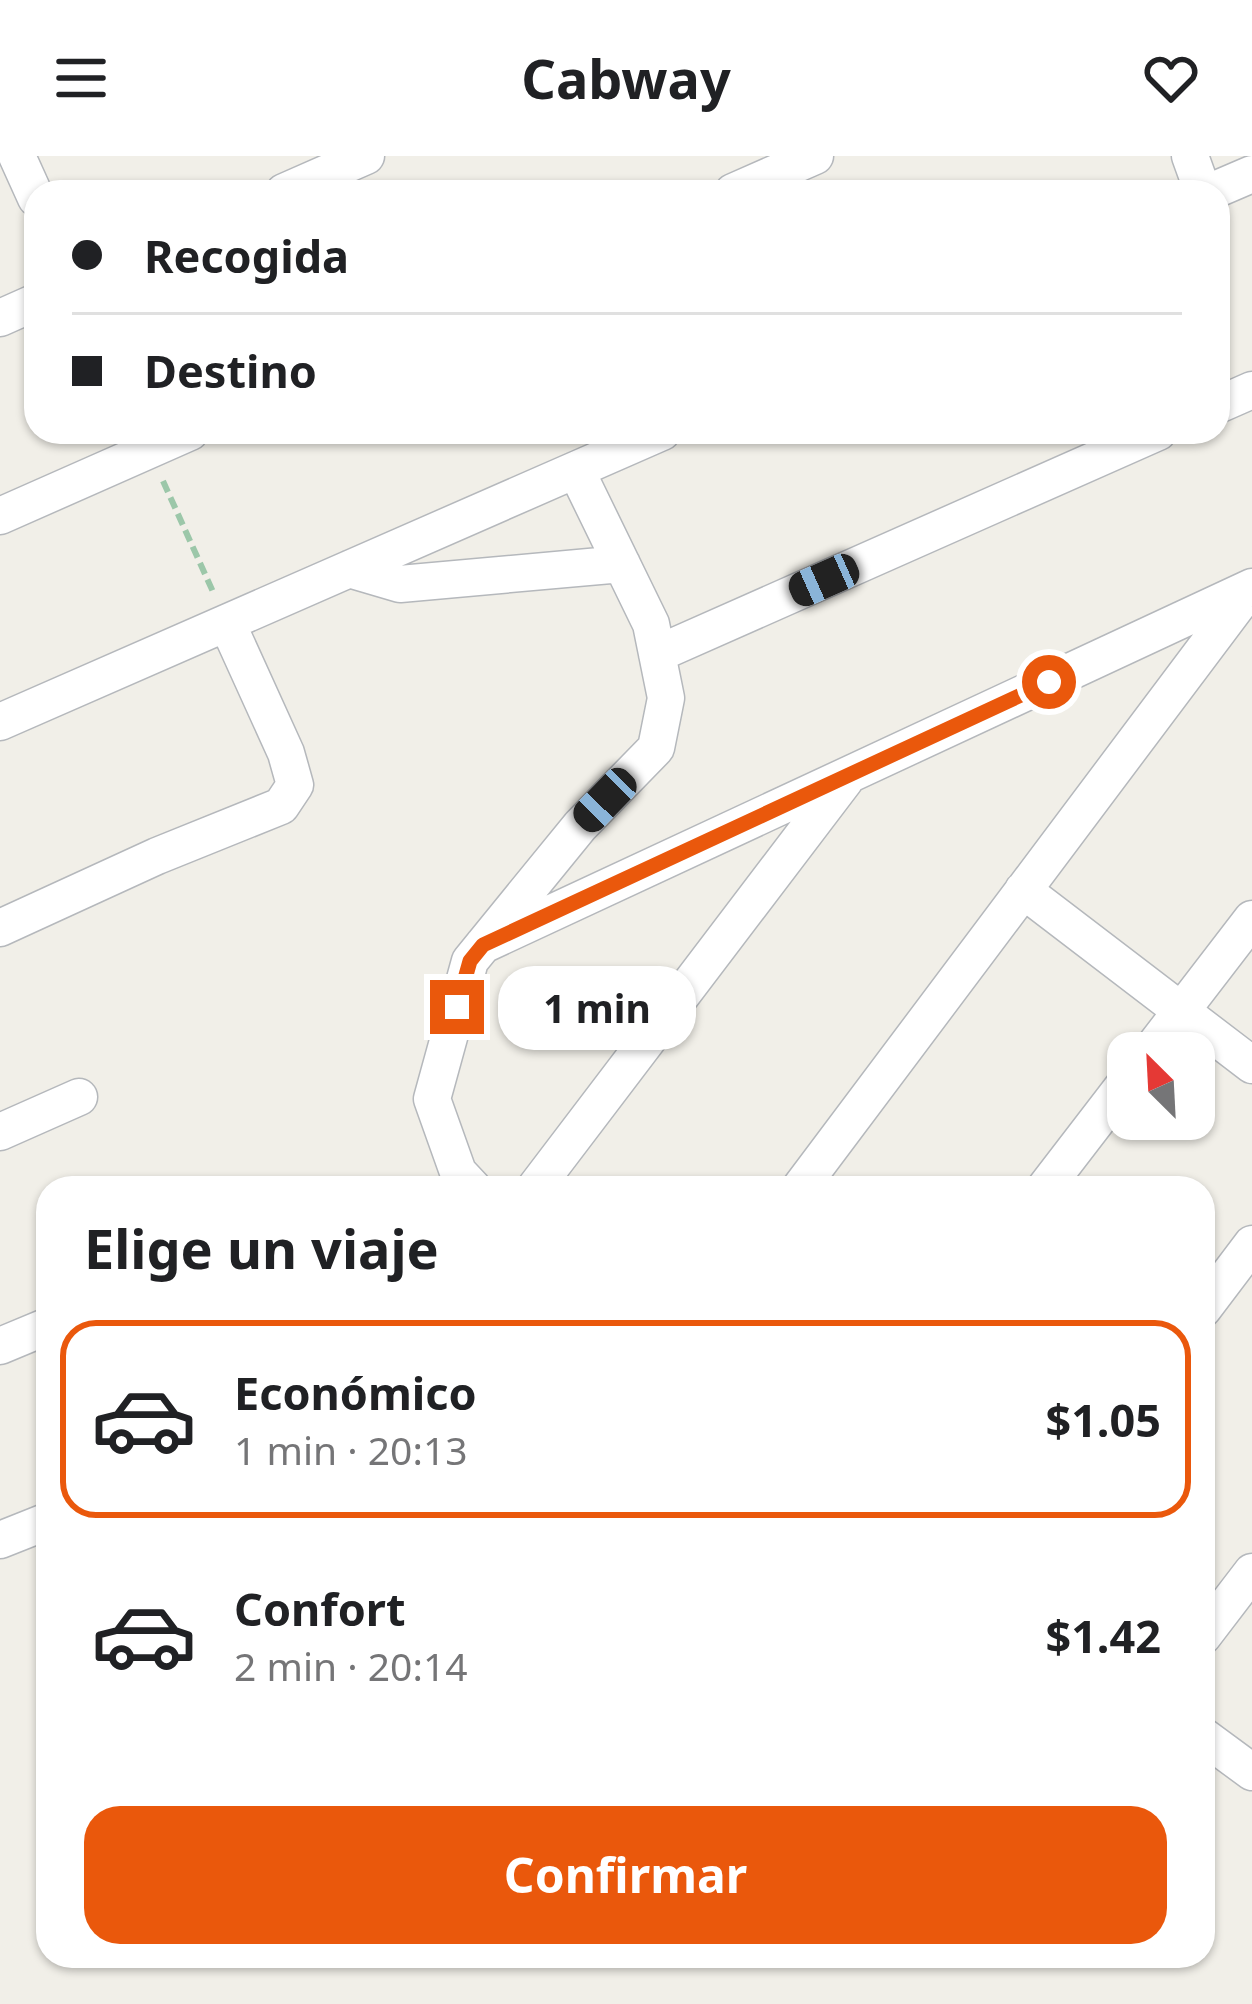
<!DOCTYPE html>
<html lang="es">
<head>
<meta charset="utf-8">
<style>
  body { margin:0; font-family:"Noto Sans",sans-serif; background:#f2f2f2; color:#202124; height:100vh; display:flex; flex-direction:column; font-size:45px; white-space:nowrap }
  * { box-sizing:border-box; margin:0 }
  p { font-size:39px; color:#757577 }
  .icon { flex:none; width:66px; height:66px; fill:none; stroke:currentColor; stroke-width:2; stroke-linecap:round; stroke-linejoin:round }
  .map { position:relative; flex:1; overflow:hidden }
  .panel { position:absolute; left:36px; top:1020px; width:1179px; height:792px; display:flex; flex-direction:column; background:#fff; border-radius:36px; box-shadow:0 3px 9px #0004 }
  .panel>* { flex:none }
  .hud { position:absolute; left:24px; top:24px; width:1206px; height:264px; border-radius:36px; box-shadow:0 3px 9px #0004; display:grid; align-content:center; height:264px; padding:0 48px; background:#fff }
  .needle { width:78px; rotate:336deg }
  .buttons { position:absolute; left:1107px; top:876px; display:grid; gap:24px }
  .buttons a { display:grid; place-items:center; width:108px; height:108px; border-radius:24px; background:#fff; box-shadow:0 3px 9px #0004; font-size:60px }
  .end { position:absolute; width:54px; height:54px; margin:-27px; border:15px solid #ea580c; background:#fff; box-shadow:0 0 0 6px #fff }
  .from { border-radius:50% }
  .bubble { position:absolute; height:84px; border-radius:36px; background:#fff; box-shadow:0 3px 9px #0004; font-size:39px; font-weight:700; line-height:84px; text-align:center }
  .car { position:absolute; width:36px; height:72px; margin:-36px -18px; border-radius:15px; box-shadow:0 0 9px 3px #0007; background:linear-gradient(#222 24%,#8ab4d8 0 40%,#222 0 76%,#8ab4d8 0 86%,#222 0) }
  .hud b { display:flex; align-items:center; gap:42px; height:114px; font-size:45px }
  .hud b+b { border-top:3px solid #e0e0e0 }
  .hud i { width:30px; height:30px; background:#202124 }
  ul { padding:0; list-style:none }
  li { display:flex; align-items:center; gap:36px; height:198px; margin:0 24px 18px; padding:0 24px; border:6px solid transparent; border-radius:36px }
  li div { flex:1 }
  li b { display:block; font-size:45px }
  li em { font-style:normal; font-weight:700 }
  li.selected { border-color:#ea580c }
  li>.icon { width:108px; height:108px; stroke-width:1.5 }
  h2 { padding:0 48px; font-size:54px; line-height:144px }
  .action { display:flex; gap:24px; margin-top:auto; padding:24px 48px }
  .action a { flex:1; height:138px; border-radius:36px; background:#ea580c; color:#fff; font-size:48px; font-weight:700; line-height:138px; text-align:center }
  header { display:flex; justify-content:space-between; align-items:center; height:156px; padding:0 48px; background:#fff; font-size:54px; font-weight:700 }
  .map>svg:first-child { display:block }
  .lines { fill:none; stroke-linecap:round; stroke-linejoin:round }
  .minor-casing { stroke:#b5b8bc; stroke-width:39 }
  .path { stroke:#9cc7a9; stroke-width:6; stroke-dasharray:12 6; stroke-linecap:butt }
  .minor { stroke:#fff; stroke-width:36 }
  .route { stroke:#ea580c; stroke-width:15 }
</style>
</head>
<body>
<header><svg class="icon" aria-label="menu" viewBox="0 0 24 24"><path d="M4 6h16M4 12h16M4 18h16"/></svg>Cabway<svg class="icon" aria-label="heart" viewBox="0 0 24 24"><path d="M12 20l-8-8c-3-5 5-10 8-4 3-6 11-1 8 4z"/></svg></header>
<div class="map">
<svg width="1252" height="1848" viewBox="0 0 1252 1848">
  <rect width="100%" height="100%" fill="#f1efe8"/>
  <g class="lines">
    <g class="minor-casing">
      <path id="minor" d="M17,0l19,42
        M1190,0l13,36
        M284,36l82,-36
        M733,36l82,-36
        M1210,36l42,-18
        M0,162l36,-16
        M1218,249l34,-15
        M0,360l190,-84
        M349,413l51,15 222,-20
        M657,498l501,-222
        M0,566l662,-290
        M1023,734l229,175
        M0,772l157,-72 124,-50 14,-21 -9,-32 -59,-130
        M483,789l769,-358
        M1149,897l103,-134
        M0,976l79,-35
        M473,1032l-15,-16 -26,-73 38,-138 110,-135 76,-78 10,-50 -15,-74 -75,-154
        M535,1032l310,-408
        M800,1032l448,-597
        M1045,1032l83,-108
        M1203,1153l49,-65
        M0,1190l48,-20
        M0,1384l48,-19
        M1203,1480l49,-64
        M1203,1580l49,36"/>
    </g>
    <path class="path" d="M163,325l51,113"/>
    <use href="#minor" class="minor"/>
  </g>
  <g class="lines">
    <path class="route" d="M457,851l13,-46 13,-16 566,-263"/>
  </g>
</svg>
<div class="buttons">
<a><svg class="needle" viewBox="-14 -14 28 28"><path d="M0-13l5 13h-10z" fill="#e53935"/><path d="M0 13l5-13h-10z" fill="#757577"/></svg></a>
</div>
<i class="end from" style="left:1049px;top:526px"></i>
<i class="end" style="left:457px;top:851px"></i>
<div class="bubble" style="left:498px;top:810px;width:198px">1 min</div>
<i class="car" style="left:824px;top:424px;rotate:246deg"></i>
<i class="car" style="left:605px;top:644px;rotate:224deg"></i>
<div class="hud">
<b><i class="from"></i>Recogida</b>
<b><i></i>Destino</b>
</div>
<section class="panel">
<h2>Elige un viaje</h2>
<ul>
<li class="selected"><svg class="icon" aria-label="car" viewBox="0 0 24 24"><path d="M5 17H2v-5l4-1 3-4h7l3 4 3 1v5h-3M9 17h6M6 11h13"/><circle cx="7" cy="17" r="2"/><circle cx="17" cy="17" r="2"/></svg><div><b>Económico</b><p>1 min · 20:13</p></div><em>$1.05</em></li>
<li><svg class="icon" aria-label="car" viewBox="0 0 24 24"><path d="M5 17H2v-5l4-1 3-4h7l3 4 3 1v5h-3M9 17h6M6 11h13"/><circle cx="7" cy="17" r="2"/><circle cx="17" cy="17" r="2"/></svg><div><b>Confort</b><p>2 min · 20:14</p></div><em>$1.42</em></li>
</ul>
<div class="action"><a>Confirmar</a></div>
</section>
</div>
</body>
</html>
